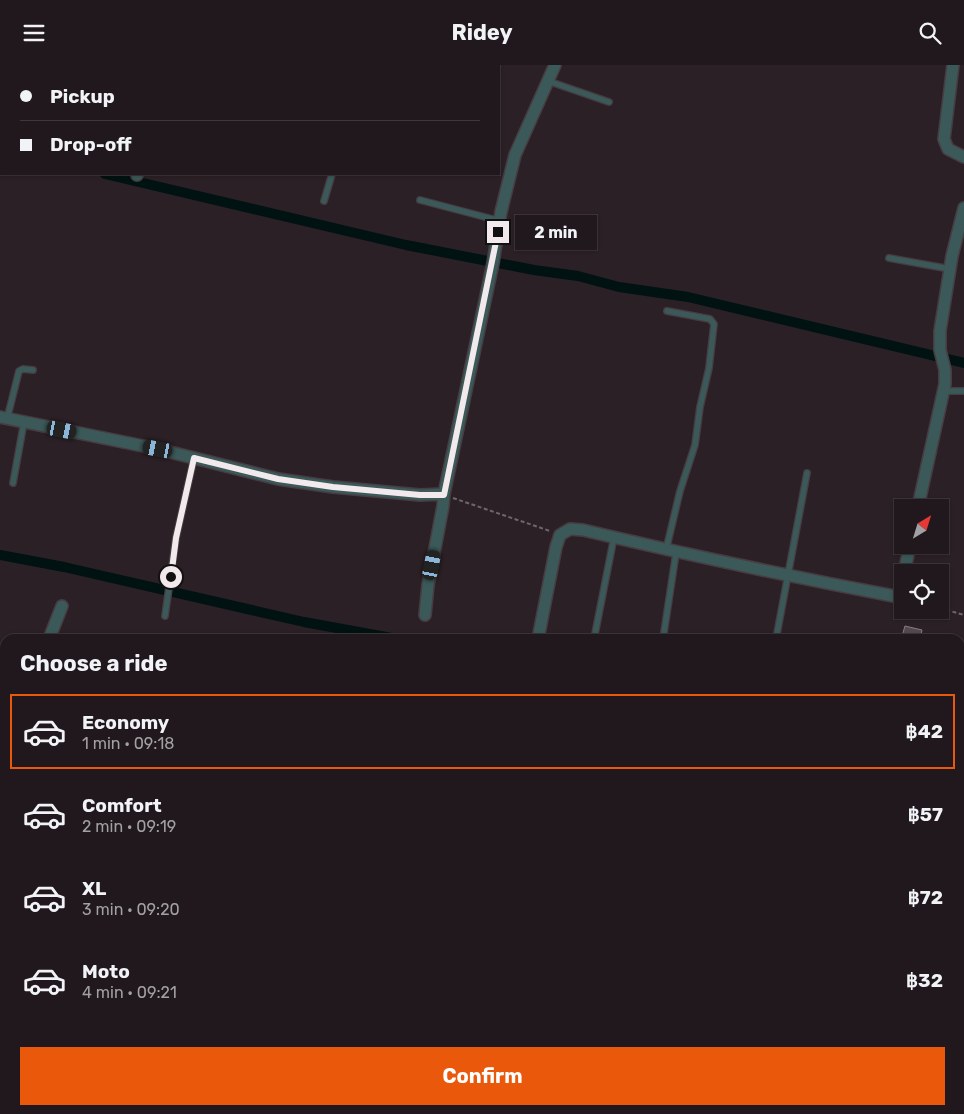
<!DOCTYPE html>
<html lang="en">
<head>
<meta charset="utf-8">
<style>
  body { margin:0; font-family:Rubik,sans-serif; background:#282125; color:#f1f3f6; height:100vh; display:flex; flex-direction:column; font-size:19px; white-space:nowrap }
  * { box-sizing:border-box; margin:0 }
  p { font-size:16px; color:#a2a0a3 }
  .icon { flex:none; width:28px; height:28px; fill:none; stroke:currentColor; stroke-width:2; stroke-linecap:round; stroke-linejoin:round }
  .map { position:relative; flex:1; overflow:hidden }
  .side { position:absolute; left:0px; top:569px; width:965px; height:481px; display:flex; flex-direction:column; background:#20181c; border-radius:15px 15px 0 0; box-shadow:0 1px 4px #0004,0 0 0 1px #3d373b }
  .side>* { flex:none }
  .top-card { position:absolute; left:0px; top:0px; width:500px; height:110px; box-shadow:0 1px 4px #0004,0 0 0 1px #3d373b; display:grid; align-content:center; height:110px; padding:0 20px; background:#20181c }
  .needle { width:32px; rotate:38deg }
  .controls { position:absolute; left:894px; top:434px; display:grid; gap:10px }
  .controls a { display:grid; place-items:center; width:55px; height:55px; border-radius:0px; background:#20181c; box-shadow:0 1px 4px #0004,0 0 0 1px #3d373b; font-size:25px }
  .end { position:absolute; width:22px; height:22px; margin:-11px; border:6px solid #f1e9ec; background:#111; box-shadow:0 0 0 2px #111 }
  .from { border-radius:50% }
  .bubble { position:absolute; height:35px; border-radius:0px; background:#20181c; box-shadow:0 1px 4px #0004,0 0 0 1px #3d373b; font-size:16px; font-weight:700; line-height:35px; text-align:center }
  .car { position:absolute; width:15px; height:30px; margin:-15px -8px; border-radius:6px; box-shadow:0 0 4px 1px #0007; background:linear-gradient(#222 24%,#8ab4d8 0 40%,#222 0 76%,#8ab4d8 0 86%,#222 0) }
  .top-card b { display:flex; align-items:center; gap:18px; height:48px; font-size:19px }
  .top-card b+b { border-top:1px solid #3d373b }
  .top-card i { width:12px; height:12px; background:#f1f3f6 }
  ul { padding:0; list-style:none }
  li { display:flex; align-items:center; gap:15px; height:75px; margin:0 10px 8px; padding:0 10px; border:2px solid transparent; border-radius:0px }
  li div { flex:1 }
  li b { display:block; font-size:19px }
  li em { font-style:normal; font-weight:700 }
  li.active { border-color:#ea580c }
  li>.icon { width:45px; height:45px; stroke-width:1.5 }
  h2 { padding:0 20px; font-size:22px; line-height:60px }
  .primary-button { display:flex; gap:10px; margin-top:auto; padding:10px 20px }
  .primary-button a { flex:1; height:58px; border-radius:0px; background:#ea580c; color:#fff; font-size:20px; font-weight:700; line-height:58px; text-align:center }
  header { display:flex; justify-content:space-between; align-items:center; height:65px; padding:0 20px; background:#20181c; font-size:22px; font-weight:700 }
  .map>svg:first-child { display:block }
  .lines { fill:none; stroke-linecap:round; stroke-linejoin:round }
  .canal { stroke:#001211; stroke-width:10 }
  .building { fill:#55484e; stroke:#8a7b81 }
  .lane-casing { stroke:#473c41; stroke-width:8 }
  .street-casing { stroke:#473c41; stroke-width:14 }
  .path { stroke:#6f656a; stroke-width:2; stroke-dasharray:4 2.5; stroke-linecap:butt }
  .lane { stroke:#3a5958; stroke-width:5.5 }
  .street { stroke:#3a5958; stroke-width:11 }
  .route { stroke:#f1e9ec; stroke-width:6 }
</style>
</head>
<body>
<header><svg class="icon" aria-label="menu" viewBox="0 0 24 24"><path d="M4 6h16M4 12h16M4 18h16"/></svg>Ridey<svg class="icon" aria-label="search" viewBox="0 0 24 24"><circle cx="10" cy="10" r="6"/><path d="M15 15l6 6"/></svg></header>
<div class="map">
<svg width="964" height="1049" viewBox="0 0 964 1049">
  <rect width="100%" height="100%" fill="#2b2025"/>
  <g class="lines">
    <path class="canal" d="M0,84h1
      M105,109l301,71 128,25 44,6 41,11 69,10 276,66
      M0,490l64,12 240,55 93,17
      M960,688l4,2"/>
  </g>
  <path class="building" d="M905,561l17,4 -2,9 -18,-3z"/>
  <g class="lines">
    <g class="lane-casing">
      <path id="lane" d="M254,0l6,1
        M548,16l61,21
        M420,135l80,21
        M324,136l8,-27
        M889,193l61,11
        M944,326h20
        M7,354l12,-48 4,-2 10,1
        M13,418l11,-61
        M666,485l14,-59 15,-46 5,-38 9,-39 5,-44 -4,-5 -43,-8
        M165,551l11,-78 18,-80
        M594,574l20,-102
        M663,574l13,-86
        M776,574l31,-166
        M960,756l4,5
        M0,876l5,-1
        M330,1045l1,4
        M812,1045l2,4"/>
    </g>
    <g class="street-casing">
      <path id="street" d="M953,0l-9,74 4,10 16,8
        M168,1l1,-1
        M137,110v-1
        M0,352l158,32 120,30 55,8 87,8 24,-1
        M918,442l27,-123v-14l-5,-20v-19l12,-75 12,-48
        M904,508l6,-28
        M425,550l3,-30 15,-79 1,-12 49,-231 8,-51 14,-57 40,-90
        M49,574l13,-33
        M538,574l18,-92 4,-12 10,-6 13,1c105,25 210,47 316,67l3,-16
        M0,635l5,1
        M0,767l5,3
        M960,932l4,-2
        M0,997l5,-1
        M581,1045l1,4
        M795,1049l6,-4"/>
    </g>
    <path class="path" d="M37,1l1,-1
      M0,107l1,-3
      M453,433l97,33
      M940,543l24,7
      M960,1008l4,10"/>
    <use href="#lane" class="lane"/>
    <use href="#street" class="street"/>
  </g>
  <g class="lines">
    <path class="route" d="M171,512l5,-39 18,-80 84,21 55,8 87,8h24l54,-263"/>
  </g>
</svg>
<div class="controls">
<a><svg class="needle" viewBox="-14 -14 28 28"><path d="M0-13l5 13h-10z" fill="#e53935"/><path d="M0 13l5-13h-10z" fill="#a2a0a3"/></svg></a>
<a><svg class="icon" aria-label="locate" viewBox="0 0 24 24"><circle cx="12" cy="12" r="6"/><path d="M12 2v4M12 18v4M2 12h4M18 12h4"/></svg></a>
</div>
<i class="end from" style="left:171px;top:512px"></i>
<i class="end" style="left:498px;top:167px"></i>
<div class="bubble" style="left:515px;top:150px;width:82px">2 min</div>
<i class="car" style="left:62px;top:365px;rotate:101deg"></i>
<i class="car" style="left:158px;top:384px;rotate:281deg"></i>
<i class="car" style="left:432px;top:500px;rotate:11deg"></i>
<div class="top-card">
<b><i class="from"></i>Pickup</b>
<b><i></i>Drop-off</b>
</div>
<section class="side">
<h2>Choose a ride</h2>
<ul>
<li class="active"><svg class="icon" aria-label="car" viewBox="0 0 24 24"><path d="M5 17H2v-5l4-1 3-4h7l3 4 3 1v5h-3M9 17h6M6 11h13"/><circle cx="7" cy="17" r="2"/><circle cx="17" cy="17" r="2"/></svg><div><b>Economy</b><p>1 min · 09:18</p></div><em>฿42</em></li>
<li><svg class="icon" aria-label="car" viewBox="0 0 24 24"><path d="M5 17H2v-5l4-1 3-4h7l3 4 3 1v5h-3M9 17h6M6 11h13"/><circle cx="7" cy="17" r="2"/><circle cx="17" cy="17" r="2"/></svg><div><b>Comfort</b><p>2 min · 09:19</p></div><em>฿57</em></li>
<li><svg class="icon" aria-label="car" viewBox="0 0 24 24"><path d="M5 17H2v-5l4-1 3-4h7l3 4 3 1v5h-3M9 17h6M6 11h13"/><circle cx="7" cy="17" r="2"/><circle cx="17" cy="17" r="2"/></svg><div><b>XL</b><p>3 min · 09:20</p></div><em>฿72</em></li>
<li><svg class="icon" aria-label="car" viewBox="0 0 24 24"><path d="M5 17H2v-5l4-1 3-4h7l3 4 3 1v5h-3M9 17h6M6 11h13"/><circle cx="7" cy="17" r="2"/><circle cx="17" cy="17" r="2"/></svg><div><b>Moto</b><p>4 min · 09:21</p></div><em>฿32</em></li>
</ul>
<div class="primary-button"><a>Confirm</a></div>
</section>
</div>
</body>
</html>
